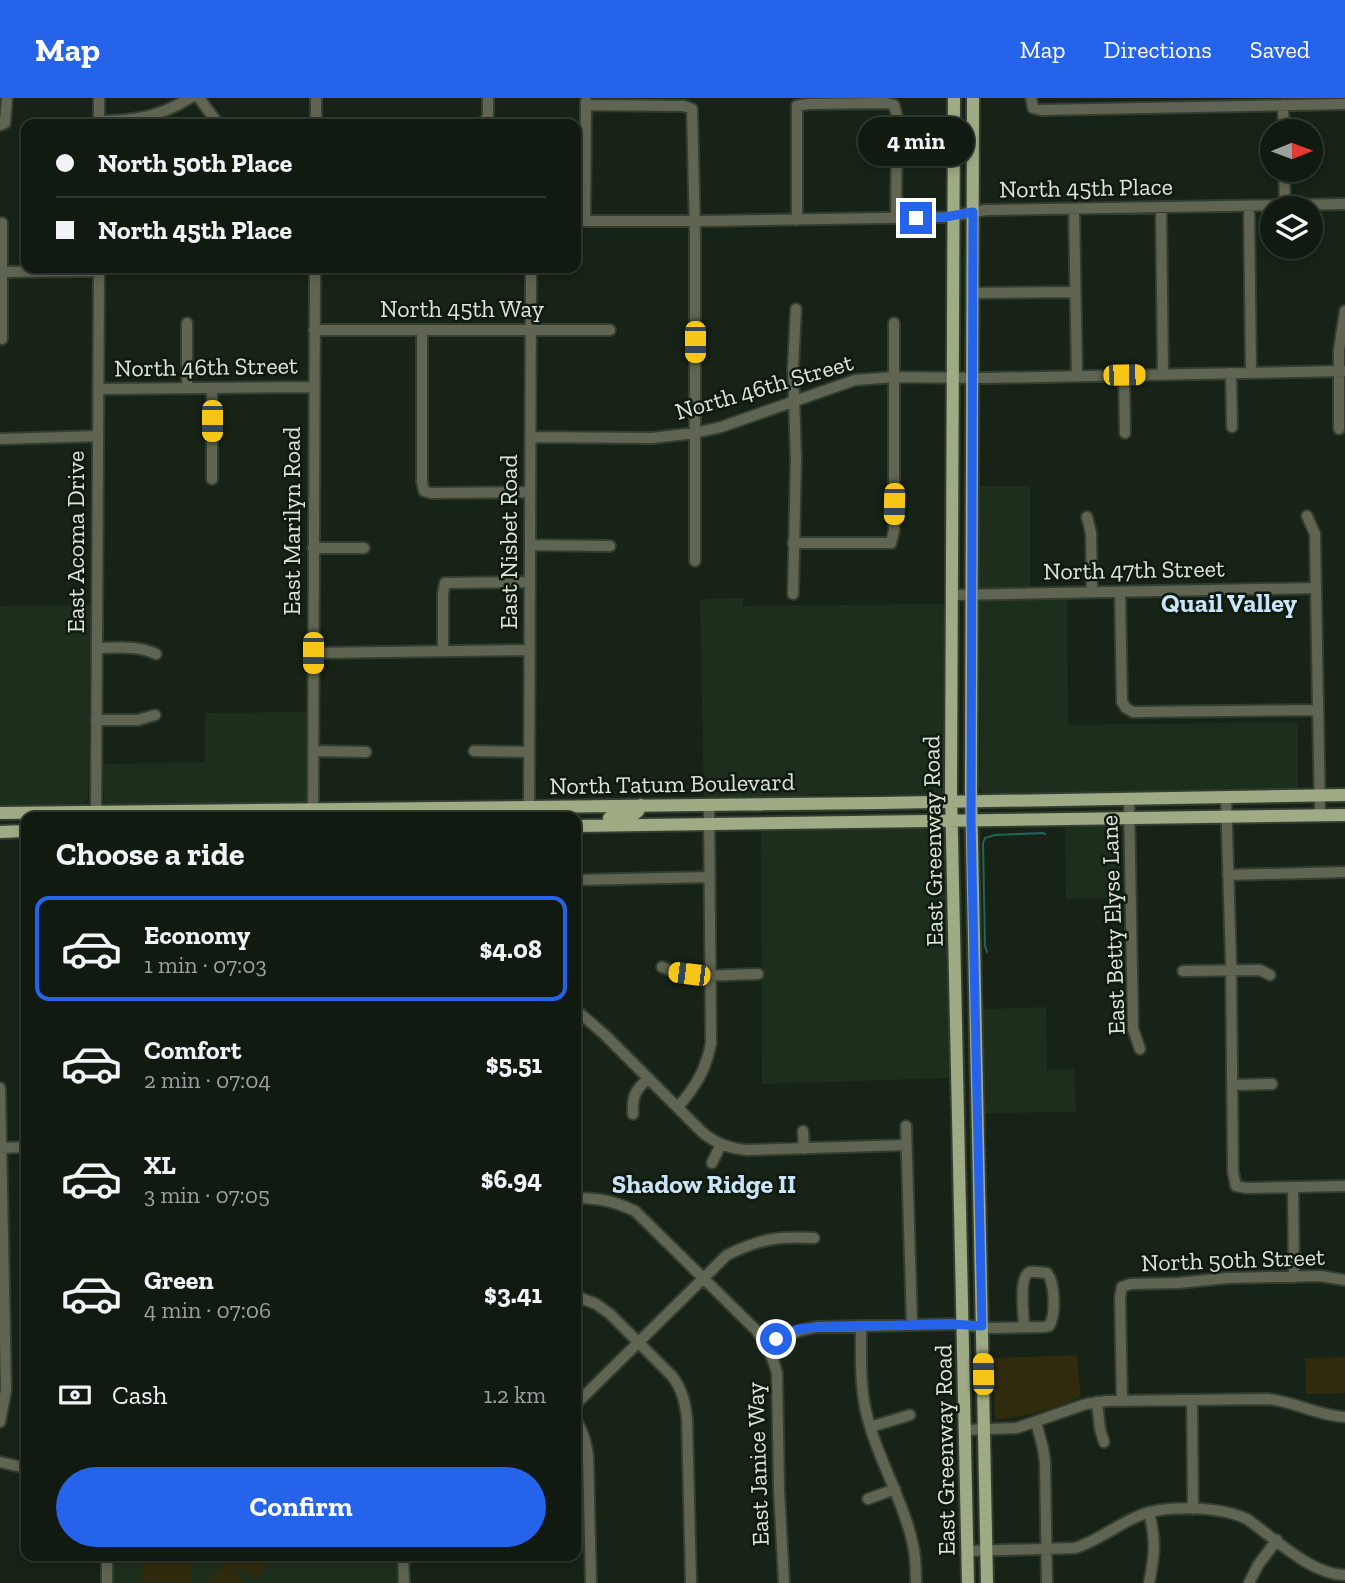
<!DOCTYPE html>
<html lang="en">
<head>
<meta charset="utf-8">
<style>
  body { margin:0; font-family:"Zilla Slab",serif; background:#1e271e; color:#f1f3f6; height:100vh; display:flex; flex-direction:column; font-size:26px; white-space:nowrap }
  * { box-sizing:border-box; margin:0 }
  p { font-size:23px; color:#9ca19f }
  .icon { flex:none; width:38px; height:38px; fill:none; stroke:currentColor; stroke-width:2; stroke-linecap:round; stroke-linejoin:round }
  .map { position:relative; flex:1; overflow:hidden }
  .sheet { position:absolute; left:21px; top:714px; width:560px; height:749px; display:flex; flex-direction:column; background:#111a10; border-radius:14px; box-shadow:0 4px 10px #0003,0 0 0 2px #303830 }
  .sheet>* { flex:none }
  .banner { position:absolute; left:21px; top:21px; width:560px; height:154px; border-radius:14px; box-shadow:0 4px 10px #0003,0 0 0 2px #303830; display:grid; align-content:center; height:154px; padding:0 35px; background:#111a10 }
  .needle { width:46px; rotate:89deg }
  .controls { position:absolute; left:1260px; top:21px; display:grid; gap:14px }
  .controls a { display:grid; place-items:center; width:63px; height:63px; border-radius:50%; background:#111a10; box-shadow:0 4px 10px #0003,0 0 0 2px #303830; font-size:35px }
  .end { position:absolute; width:32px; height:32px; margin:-16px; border:9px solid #2563eb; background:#fff; box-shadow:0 0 0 4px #fff }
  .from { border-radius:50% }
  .bubble { position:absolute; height:49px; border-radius:24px; background:#111a10; box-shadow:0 4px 10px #0003,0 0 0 2px #303830; font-size:23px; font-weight:700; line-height:49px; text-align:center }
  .car { position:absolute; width:21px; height:42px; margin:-21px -10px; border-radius:9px; box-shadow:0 0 5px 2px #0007; background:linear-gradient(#f5c518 24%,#345 0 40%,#f5c518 0 76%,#345 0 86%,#f5c518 0) }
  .banner b { display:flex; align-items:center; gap:24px; height:66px; font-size:26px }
  .banner b+b { border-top:2px solid #303830 }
  .banner i { width:18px; height:18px; background:#f1f3f6 }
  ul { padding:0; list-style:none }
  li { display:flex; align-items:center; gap:21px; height:105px; margin:0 14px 10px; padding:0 21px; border:4px solid transparent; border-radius:14px }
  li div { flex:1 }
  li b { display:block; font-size:26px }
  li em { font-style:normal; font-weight:700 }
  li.on { border-color:#2563eb }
  li>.icon { width:63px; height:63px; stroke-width:1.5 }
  h2 { padding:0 35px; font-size:32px; line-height:84px }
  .pay { display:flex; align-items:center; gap:18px; height:77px; padding:0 35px; font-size:26px }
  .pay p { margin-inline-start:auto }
  .action { display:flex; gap:14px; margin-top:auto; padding:14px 35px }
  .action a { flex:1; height:80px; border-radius:42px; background:#2563eb; color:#fff; font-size:28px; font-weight:700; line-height:80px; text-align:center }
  header { display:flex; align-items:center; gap:42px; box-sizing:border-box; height:98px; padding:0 35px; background:#2563eb; color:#fff }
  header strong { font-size:33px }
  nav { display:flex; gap:38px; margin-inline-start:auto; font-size:24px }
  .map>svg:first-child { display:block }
  .built { fill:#1e2e1c }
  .green { fill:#302b0d }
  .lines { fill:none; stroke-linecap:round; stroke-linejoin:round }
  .stream { stroke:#23635a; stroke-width:2 }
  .minor-casing { stroke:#333e31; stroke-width:14 }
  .major-casing { stroke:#333e31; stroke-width:16 }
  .minor { stroke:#5f6552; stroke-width:10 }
  .major { stroke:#9fab84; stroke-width:12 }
  .route { stroke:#2563eb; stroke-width:9 }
  .labels { text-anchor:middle; stroke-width:5; stroke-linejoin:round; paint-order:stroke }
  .street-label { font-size:24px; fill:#dce4da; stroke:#0e1a0d }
  .neighbourhood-label { font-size:26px; font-weight:bold; fill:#cbe4fa; stroke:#0e1a0d }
</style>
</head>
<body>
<header>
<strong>Map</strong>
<nav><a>Map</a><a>Directions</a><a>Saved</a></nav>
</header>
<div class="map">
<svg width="1345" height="1485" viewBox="0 0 1345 1485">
  <rect width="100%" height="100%" fill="#172316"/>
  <path class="built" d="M979,388h51v113h37l1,126 230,-3v69l-314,3 -6,-8 2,-18z
    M743,500v8l202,-2v191l-135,-1 -14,4 -92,2 -4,-201z
    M90,507l-2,193 -8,9 -80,1v-202z
    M307,614l-1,89 -3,3 -194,2 -5,-4 -1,-38 102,-2v-49z
    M1065,727h55v73l-54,1z
    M945,731l5,249 -188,6 -1,-254z
    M1046,909l1,63 27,-1 2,43 -91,1 -2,-104z
    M107,1458h296l1,27h-297z"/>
  <path class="green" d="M1077,1257l4,42c-27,12 -56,20 -86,23l-2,-62z
    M1345,1259v36l-39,1 -1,-36z
    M143,1458h50l-1,27 -50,-1z
    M224,1458h46l4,3 -19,21c-7,-10 -11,-10 -22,-10l12,13h-39l19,-20 -2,-2z"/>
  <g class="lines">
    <path class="stream" d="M987,854l-2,-6 -2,-103 2,-5 10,-3 48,-2 2,1"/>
    <g class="minor-casing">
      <path id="minor" d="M199,0l17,23
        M1031,0l2,10 8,2 304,-6
        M586,7l98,1 8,3 3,125v327
        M1283,7l1,26
        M99,23c35,0 60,-4 91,-23
        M99,26v-26
        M316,26v-26
        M444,26h33l8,-2 3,-7v-17
        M0,27l5,-2 2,-25
        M1284,72l1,35
        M1249,108l2,167
        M1161,110l2,166
        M1074,111l3,167
        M797,122v-114l11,-2 78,-1 8,2 3,11 -1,102
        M576,123h126l243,-4 41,-7 359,-6
        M585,123l1,-120
        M0,174l99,-1
        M973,195l102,-1
        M314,232h296
        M422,232v152l2,9 7,2 99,-1
        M2,241v-116
        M1231,275l1,54
        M1124,277l1,58
        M187,290v-65
        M98,291l216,-2
        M1339,331v-79l6,-39
        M531,339l121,1 43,-5 26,-6 134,-47 39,-3 91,1 360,-7
        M0,341l98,-3
        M212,381v-91
        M1307,418l8,18 5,282
        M1087,419l4,16 1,59
        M793,445h98l3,-12v-208
        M530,447l80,1
        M313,450h51
        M1120,494l2,110 4,6 7,4 185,-2
        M793,496l3,-135 -3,-91 3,-59
        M953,497l363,-7
        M97,550c19,0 41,-3 59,6
        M443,553v-57l2,-11 85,-1
        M313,555l216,-3
        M96,622h42l17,-5
        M313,653l53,1
        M474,653l55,1
        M1226,699l5,166 2,209 3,14 10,2 99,-2
        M1129,701l4,230 7,20
        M96,719l3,-549
        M313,719l2,-549
        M529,719l2,-549
        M1228,777l117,-3
        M576,782l134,-3
        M662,869c29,13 65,7 96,7
        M1183,873l77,-1 10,5
        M576,912l28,24 98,98c14,12 28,17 46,18l158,-5
        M1232,987l40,-1
        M0,990l6,302 -6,32
        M678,1009c18,-21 28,-37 33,-64l-2,-238
        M633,1016c-1,-18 2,-23 15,-36
        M906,1028l6,199
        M803,1033l1,18
        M1,1050l25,-1
        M712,1065l9,-19
        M1293,1089l1,90
        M576,1100c22,0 38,3 59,13l121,119c11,13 16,26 21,43l2,117 5,93
        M576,1198l20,8 14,10 62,62c10,13 13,26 15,42l4,165
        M861,1228c0,27 -1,55 4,81 10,48 38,91 48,138 3,13 3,25 3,38
        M767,1247c17,-10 31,-15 50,-18l139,-3 34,4 53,-1 6,-1c7,-11 6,-43 -2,-53 -4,0 -12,-2 -17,-1 -12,4 -6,44 -6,55
        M1192,1302l1,109
        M1122,1303l-2,-104 2,-10 8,-3 48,-1 49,-5 93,-2 25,4
        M1097,1304l3,27 4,13
        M576,1306l151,-149c33,-16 51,-19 87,-17
        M576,1322c7,12 11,23 12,37l3,126
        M1036,1324l7,26 2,14 2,121
        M870,1329l40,-12
        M965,1332l52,-2 69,-24 21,-3 160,-2c27,2 51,17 78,18
        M0,1364l26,6
        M868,1401l27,-10
        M968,1453l107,-3c22,-7 39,-21 59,-30 28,-14 85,-12 113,1 27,19 65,56 98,56
        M107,1458v27
        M403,1458l1,27
        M1149,1485c6,-29 7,-42 0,-71
        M1249,1485l9,-18 19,-25"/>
    </g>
    <g class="major-casing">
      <path id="major" d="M954,0l-3,693 17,792
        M973,0l-2,692 16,793
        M0,715l879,-10 466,-8
        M609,720c11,-1 29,1 32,-13
        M576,728l769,-11
        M0,734l26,-1"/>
    </g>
    <use href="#minor" class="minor"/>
    <use href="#major" class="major"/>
  </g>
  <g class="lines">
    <path class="route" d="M776,1241l22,-10 19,-2 134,-3 31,2 -11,-505 2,-609 -28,5 -29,1"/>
  </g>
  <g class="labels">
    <g class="street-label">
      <text transform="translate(1086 90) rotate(-1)" y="8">North 45th Place</text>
      <text x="462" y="219">North 45th Way</text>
      <text transform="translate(206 269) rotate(-1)" y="8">North 46th Street</text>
      <text transform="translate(764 289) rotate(-16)" y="8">North 46th Street</text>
      <text transform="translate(292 423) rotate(-90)" y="8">East Marilyn Road</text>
      <text transform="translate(76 444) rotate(-90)" y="8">East Acoma Drive</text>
      <text transform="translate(509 444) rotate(-90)" y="8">East Nisbet Road</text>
      <text transform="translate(1134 472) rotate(-1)" y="8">North 47th Street</text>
      <text transform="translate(672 686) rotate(-1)" y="8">North Tatum Boulevard</text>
      <text transform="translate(933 743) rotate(-91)" y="8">East Greenway Road</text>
      <text transform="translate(1113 827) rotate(-92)" y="8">East Betty Elyse Lane</text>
      <text transform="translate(1233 1162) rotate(-2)" y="8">North 50th Street</text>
      <text transform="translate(945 1352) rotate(-91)" y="8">East Greenway Road</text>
      <text transform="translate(758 1366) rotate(-92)" y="8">East Janice Way</text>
    </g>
    <g class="neighbourhood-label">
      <text x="1229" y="514">Quail Valley</text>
      <text x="704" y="1095">Shadow Ridge II</text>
    </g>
  </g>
</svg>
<div class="controls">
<a><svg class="needle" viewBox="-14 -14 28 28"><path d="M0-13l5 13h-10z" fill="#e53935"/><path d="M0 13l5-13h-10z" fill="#9ca19f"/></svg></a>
<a><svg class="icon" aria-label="layers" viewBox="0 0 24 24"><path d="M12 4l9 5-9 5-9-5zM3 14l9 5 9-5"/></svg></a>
</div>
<i class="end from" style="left:776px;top:1241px"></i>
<i class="end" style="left:916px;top:120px"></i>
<div class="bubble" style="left:858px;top:19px;width:116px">4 min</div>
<i class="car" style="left:695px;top:244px;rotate:180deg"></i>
<i class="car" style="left:1124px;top:277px;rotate:89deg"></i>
<i class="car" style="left:212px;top:323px;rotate:180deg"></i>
<i class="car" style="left:894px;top:406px;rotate:181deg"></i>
<i class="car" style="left:313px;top:555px;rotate:180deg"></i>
<i class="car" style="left:689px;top:876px;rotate:277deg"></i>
<i class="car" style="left:983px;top:1276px;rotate:359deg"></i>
<div class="banner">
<b><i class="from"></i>North 50th Place</b>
<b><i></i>North 45th Place</b>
</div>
<section class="sheet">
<h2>Choose a ride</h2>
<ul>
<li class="on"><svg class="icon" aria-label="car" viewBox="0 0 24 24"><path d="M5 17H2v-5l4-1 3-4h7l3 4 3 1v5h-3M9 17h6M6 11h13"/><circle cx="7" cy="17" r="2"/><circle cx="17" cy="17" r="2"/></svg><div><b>Economy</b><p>1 min · 07:03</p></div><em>$4.08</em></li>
<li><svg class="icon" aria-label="car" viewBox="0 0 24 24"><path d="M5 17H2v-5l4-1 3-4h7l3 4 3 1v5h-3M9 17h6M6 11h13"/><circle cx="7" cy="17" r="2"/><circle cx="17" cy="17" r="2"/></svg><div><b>Comfort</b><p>2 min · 07:04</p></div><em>$5.51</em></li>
<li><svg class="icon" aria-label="car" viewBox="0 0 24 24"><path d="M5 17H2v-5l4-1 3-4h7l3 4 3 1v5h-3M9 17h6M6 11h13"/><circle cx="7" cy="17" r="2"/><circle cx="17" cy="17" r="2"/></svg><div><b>XL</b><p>3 min · 07:05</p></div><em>$6.94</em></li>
<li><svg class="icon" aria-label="car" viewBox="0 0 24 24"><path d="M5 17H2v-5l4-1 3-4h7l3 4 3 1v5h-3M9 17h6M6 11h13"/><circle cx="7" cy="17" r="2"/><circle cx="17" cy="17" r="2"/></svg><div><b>Green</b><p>4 min · 07:06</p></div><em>$3.41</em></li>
</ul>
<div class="pay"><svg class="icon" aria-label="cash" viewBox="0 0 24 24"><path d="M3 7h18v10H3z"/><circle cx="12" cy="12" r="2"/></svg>Cash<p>1.2 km</p></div>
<div class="action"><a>Confirm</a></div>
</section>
</div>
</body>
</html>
